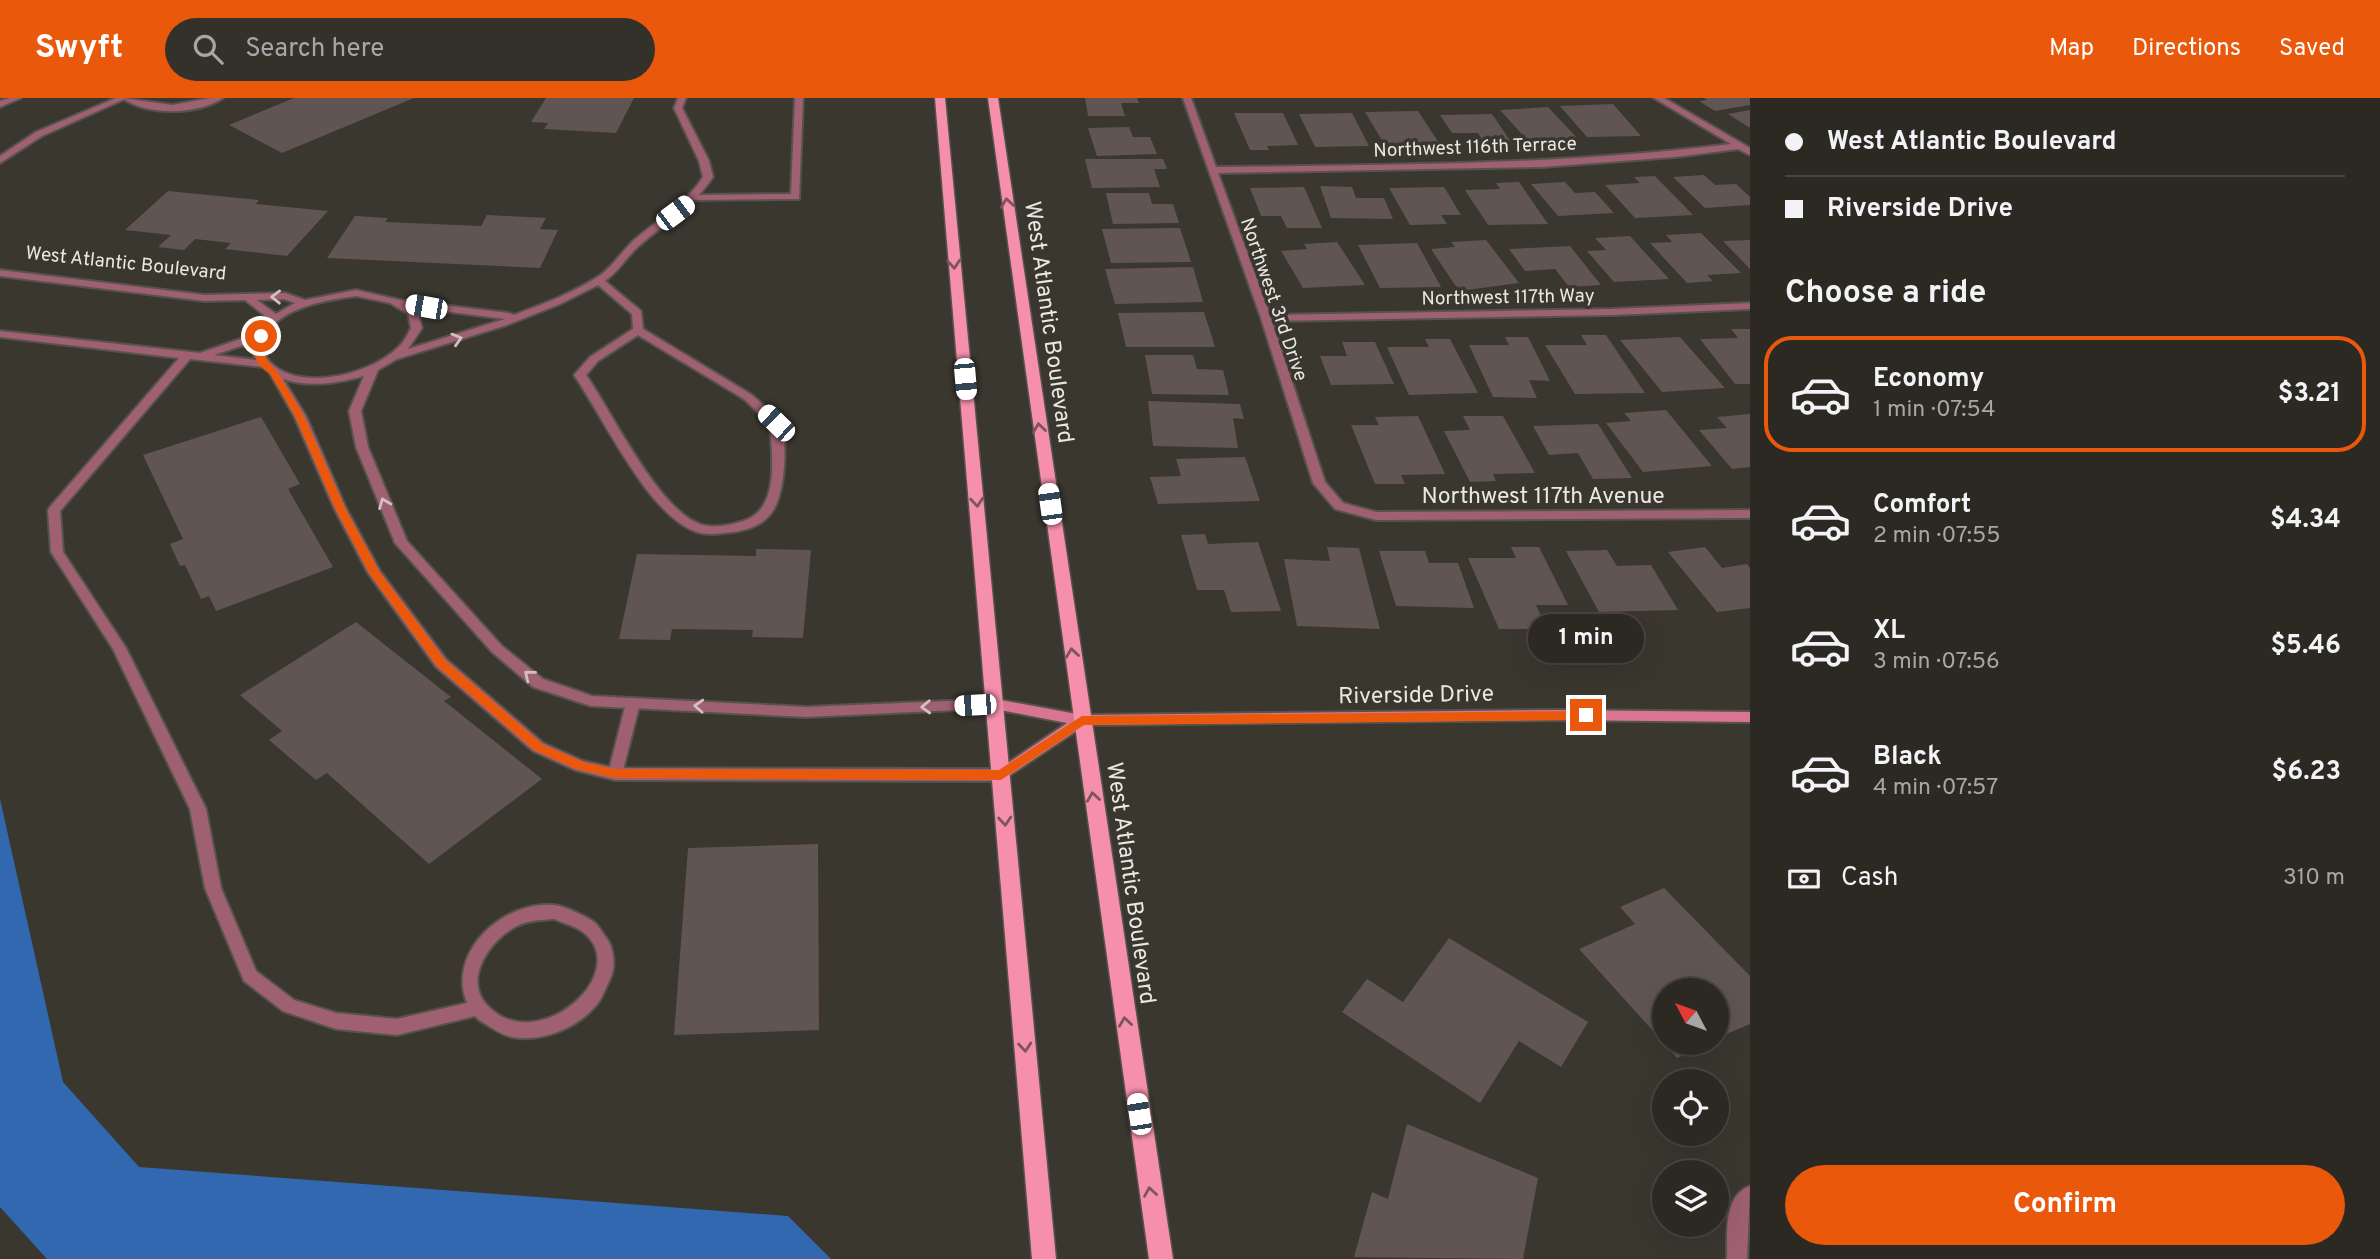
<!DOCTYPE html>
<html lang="en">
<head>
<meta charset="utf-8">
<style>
  body { margin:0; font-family:Overpass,sans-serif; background:#34312b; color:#f1f3f6; height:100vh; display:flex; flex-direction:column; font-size:26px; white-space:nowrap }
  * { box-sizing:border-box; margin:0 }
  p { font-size:23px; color:#a6a6a6 }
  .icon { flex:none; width:38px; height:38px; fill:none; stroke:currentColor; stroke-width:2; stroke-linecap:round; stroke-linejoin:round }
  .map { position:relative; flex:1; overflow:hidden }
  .sheet { display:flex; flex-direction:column; background:#2c2923; width:630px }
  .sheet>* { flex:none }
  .top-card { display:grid; align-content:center; height:154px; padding:0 35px; background:#2c2923 }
  .needle { width:46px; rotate:311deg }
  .fabs { position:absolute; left:1652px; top:880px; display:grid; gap:14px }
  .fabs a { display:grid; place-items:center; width:77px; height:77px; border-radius:50%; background:#2c2923; box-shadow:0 7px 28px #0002,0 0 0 2px #484541; font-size:35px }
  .end { position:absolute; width:32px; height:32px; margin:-16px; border:9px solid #ea580c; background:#fff; box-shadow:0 0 0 4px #fff }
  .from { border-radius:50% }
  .bubble { position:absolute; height:49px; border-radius:24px; background:#2c2923; box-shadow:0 7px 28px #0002,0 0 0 2px #484541; font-size:23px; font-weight:700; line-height:49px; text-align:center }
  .car { position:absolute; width:21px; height:42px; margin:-21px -10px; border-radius:9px; box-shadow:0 0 5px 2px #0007; background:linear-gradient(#fff 24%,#345 0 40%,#fff 0 76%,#345 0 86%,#fff 0) }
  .top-card b { display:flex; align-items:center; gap:24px; height:66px; font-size:26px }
  .top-card b+b { border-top:2px solid #484541 }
  .top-card i { width:18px; height:18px; background:#f1f3f6 }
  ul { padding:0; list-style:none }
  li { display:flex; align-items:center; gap:21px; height:116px; margin:0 14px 10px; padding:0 21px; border:4px solid transparent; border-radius:28px }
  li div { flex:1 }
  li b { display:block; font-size:26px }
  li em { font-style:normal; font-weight:700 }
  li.on { border-color:#ea580c }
  li>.icon { width:63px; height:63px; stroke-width:1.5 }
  h2 { padding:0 35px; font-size:32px; line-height:84px }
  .pay { display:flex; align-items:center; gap:18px; height:77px; padding:0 35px; font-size:26px }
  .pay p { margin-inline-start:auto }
  .action { display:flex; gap:14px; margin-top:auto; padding:14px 35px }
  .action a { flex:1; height:80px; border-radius:42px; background:#ea580c; color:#fff; font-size:28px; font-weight:700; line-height:80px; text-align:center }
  header { display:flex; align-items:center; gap:42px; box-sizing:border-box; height:98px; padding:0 35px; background:#ea580c; color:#fff }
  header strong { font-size:33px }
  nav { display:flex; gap:38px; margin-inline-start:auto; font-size:24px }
  .search { width:490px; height:63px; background:#34312b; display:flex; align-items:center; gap:18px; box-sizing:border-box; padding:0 24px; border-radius:38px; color:#a6a6a6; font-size:26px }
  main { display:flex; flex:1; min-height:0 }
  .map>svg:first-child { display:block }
  .water { fill:#3168b0 }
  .building { fill:#605553 }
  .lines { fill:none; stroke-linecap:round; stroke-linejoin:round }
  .lane-casing { stroke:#56534c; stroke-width:4 }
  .street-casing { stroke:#56534c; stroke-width:4 }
  .secondary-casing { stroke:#56534c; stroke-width:4 }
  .primary-casing { stroke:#56534c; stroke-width:3 }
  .lane { fill:#9f6071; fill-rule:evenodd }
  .street { fill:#9f6071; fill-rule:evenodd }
  .secondary { fill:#d97592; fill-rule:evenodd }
  .primary { fill:#f68fac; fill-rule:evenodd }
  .oneway { stroke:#7c565b }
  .oneway2 { stroke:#d4bfc0 }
  .route { fill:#ea580c }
  .labels { text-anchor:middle; stroke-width:7; stroke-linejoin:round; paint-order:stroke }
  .far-street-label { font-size:19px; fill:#eae8e2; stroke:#3a372f }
  .street-label { font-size:23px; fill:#eae8e2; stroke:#3a372f }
</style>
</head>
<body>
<header>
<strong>Swyft</strong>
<div class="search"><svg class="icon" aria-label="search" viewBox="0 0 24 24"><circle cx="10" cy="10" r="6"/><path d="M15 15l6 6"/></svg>Search here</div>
<nav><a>Map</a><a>Directions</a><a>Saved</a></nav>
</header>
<main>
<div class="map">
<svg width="1750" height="1161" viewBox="0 0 1750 1161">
  <rect width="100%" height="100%" fill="#3a372f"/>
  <path class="water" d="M0,701l63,283 76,85 649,49 43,43h-784l-47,-52z"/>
  <path class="building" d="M294,0h120l-132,55 -53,-28z
    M546,0h88l-18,35 -72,-4 4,-6 -17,-1z
    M1085,0h52l2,5h-18l4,13h-37z
    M1704,0h46v7l-35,6 -16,-10 8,-1z
    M1613,6l28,32 -54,1 -27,-31z
    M1548,9l29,31 -49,3 -28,-31z
    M1750,12v18l-22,-14z
    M1418,13l21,32 -53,4 -21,-35z
    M1234,15h49l15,32 -31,1 2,4h-19z
    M1352,15l17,33 -54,1 -16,-33z
    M1492,16l19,28 -27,1 -6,-10h-26l-12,-18z
    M1129,29l4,10h17l7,17 -60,2 -9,-28z
    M1085,61h78l4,10h-13l6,18 -68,1z
    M1704,77l11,10 21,-1 14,13v8l-45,3 -32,-31z
    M1655,78l38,39 -58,3 -30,-33 35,-2 -6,-6z
    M1519,84l29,42 -60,1 -23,-35 35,-1 -4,-6z
    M1565,84l10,11 20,-1 19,21 -56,3 -27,-32z
    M1320,88l32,1 4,11h28l9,21 -62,-1z
    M1304,89l18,41h-35l-6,-12h-20l-11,-28z
    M1444,89l17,28h-20l6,9 -37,1 -21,-37z
    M168,93l91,9 -3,4 72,7 -41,45 -62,-7 6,-6 -36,-4 -11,11 -26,-3 13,-12 -46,-5z
    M1106,95h43l3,11h21l6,19 -66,1z
    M487,117l59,3 -6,11 18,1 -18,38 -213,-10 28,-42 33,2 -3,4 96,4z
    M1180,130l11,34 -80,1 -9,-34z
    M1701,135l40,40 -34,2 6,6 -26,2 -37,-40 22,-1 -6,-7z
    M1630,138l39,43 -55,3 -27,-31 19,-1 -11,-12z
    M1486,142l33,43 -60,8 -28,-42 24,-2 -4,-5z
    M1750,142v29l-27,-28z
    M1337,144l28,43 -62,3 -22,-37 26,-2 -3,-5z
    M1417,145l24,44 -61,1 -22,-43z
    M1570,148l31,39 -32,2 -14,-18 -30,2 -16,-22z
    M1193,169l10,35 -88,2 -10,-35z
    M1204,214l11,35h-89l-8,-34z
    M1731,231h19v55h-15l-35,-45 38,-1z
    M1581,237h25l39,58 -70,1 -30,-49h42z
    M1505,239h23l22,44 -21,-1 8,18 -44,-1 -24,-52h40z
    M1680,239l45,51 -63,4 -42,-52z
    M1425,241h25l28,54 -69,2 -22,-48h42z
    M1342,244h33l19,42 -63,1 -11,-29h27z
    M1145,257h48l4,14 26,1 6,25 -77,-1z
    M1148,303l92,3 4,15 -11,-1 5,30 -85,-2z
    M1666,312l46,56 -69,6 -37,-49 25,-2 -7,-8z
    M1750,316v53l-18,2 -33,-39 28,-2 -10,-11z
    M1418,318l27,58 -44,1 4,9h-30l-24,-59h28l-4,-8z
    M1463,318h40l32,57 -42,1 3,7 -26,1 -26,-51 26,-1z
    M261,319l39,67 -12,5 45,78 -117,44 -7,-15 -8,3 -16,-34 -5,1 -10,-22 13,-5 -40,-84z
    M1598,326l34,54 -39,1 -15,-26 -29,2 -16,-29z
    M1245,359l15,44 -102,3 -8,-27 31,-1 -5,-17z
    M1205,436l3,10 50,-2 23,69 -50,1 -7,-22h-27l-16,-55z
    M1327,449l32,1 21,81 -83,-3 -13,-67 46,2z
    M1511,449h28l29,58h-32l11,24h-48l-31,-71h48z
    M1705,449l17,21 25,-4 3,4v40l-33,4 -49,-60z
    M756,451l55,1 -8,88 -51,-1 1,-7 -81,-1 -2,11 -51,-1 18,-85 119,2z
    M1607,452l10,16 34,-1 27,45 -79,2 -33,-61z
    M1379,453h46l4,12h29l16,45 -78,-2z
    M356,524l95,75 -7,4 98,78 -113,85 -102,-91 -11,7 -47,-40 13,-9 -42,-36z
    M818,746l1,186 -145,5 14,-187z
    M1664,790l86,88v48l-33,14v-48h-53v53l-85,-94 56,-25 -15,-17z
    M1449,840l139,84 -27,45 -42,-26 -39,62 -138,-91 25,-33 36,23z
    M1664,945h43l-30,15z
    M1407,1026l131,54 -15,81 -169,-2 18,-65 16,7z"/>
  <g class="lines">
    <g class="lane-casing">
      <path id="lane" d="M122,0l50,7 39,-7h12c-26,17 -76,18 -101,0z
        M795,0h8l-4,101 -107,1 -2,-2 5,-3 96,-1z
        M633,600l5,1 2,4 -18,71 -2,4h-10l-2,-4 18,-71 2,-4z"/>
    </g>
    <g class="street-casing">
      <path id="street" d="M9,0h12l-21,9v-6z
        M116,0h11l-85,38 -42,27v-7l36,-24z
        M678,0h8l-4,10 27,53 4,16c-20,30 -47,45 -73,68 -13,11 -21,26 -35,36l36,30 2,18 109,66 28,25c8,22 5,69 -6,89 -9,15 -23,20 -40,23 -12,1 -25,4 -37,0 -49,-16 -93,-114 -123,-157l16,-18 43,-28 -1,-15 -34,-29 -38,19 -53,21 -110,34 -19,11 -17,41 7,36 39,94 95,105 41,33 49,17 214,11 189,-8 5,1 2,4 -2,4 -194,9 -215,-11 -58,-19 -41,-35 -97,-109 -39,-96 -7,-36 15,-35c-27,7 -53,12 -81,3l23,37 40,92 34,63 66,88 97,84 40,18 32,7 386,1 5,2 2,4 -2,4 -5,2 -386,-1 -40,-10 -42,-19 -97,-84 -68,-94 -34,-65 -40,-92 -25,-44 -6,-5 -73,-8 -130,152 3,41 63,96 80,161 15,79 35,83 38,29 42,13 61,6 70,-16c-21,-51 37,-103 87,-98 11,1 31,11 40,17 5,4 9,12 13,17 7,10 9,28 3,40 -4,8 -7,17 -12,24 -18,24 -56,40 -86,34 -11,-2 -23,-11 -33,-17l-4,-4 -78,19 -61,-6 -53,-18 -39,-30 -39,-93 -15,-79 -77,-160 -62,-97 -3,-42 2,-3 129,-149 -179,-21v-6l200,22 55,-19 14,-15 -24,-19 -40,1 -205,-25v-6l205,25 80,-2 20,7 51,-10 44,10 109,13 5,2c29,-11 62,-23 88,-41 14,-11 23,-28 38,-39 23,-18 47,-33 63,-58l-4,-16 -25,-53zM356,198l34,7 18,11 3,14c-2,4 -5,10 -8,14 -24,31 -103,52 -133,20 -5,-5 -7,-14 -6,-20 8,-34 63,-42 92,-46zM284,201l11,4 -19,11 -19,-14zM411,209l94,12 -97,30 14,-21 -4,-15zM638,237l106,64 26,25c2,32 11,88 -30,98 -10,3 -26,6 -37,3 -43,-11 -91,-113 -117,-150l12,-14zM253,244l1,13 3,5 -43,-5zM554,821c9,4 21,7 29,13 52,41 -48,128 -97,72 -23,-27 6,-66 31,-78 11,-6 25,-6 37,-7z
        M1183,0h8l25,69c172,-2 344,-2 515,-23l-77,-46h10l86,50v7l-12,-6 -63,8 -132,10 -325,6 52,142 342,-6 138,-6v6l-138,6 -340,6 53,161 18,21 33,9 374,-2v8l-374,2 -41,-11 -22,-26 -52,-165z
        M1750,1088l-3,73h-20c1,-25 -5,-62 23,-73z"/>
    </g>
    <g class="secondary-casing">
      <path id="secondary" d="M995,601l87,16 476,-5 192,2v10l-192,-2 -473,5 -84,56 -5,-2 -2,-4 2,-4 71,-48 -77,-15 -2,-4 2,-4z"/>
    </g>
    <g class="primary-casing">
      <path id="primary" d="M935,0h10l111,1161h-24z
        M988,0h10l175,1161h-24z"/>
    </g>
    <use href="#lane" class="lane"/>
    <use href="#street" class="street"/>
    <use href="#secondary" class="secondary"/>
    <use href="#primary" class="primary"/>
  </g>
  <defs><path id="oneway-chevron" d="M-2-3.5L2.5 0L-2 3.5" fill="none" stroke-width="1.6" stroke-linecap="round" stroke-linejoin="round" transform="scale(1.75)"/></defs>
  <g class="oneway">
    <use href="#oneway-chevron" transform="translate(1007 105) rotate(-98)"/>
    <use href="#oneway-chevron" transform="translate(954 166) rotate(85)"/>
    <use href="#oneway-chevron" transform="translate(1039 330) rotate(-98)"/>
    <use href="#oneway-chevron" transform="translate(977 404) rotate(85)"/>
    <use href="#oneway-chevron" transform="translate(1072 555) rotate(-98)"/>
    <use href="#oneway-chevron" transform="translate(1093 699) rotate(-98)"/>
    <use href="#oneway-chevron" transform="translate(1005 723) rotate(85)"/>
    <use href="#oneway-chevron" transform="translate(1125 924) rotate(-98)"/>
    <use href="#oneway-chevron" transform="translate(1025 949) rotate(85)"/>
    <use href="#oneway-chevron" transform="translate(1150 1094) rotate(-99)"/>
  </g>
  <g class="oneway2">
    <use href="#oneway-chevron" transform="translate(276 199) rotate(-179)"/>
    <use href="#oneway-chevron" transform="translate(457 241) rotate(-17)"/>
    <use href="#oneway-chevron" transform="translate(384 405) rotate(-112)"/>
    <use href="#oneway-chevron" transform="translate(529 577) rotate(-141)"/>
    <use href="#oneway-chevron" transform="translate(699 608) rotate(-177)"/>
    <use href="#oneway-chevron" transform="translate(926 609) rotate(178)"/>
  </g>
  <path class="route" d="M257,236l8,2 -4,16 17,21 26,43 41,92 34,63 66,89 97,84 41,18 32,7 384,1 83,-54 504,-5 5,4 -5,5 -502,5 -83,55 -386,-2 -39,-9 -42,-19 -97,-84 -68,-93 -34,-65 -40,-92 -25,-42 -10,-8 -8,-14z"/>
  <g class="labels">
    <g class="far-street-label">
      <text transform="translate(1475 48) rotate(-2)" y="7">Northwest 116th Terrace</text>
      <text transform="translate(126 164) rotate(6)" y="7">West Atlantic Boulevard</text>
      <text transform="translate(1508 198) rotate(-1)" y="7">Northwest 117th Way</text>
      <text transform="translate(1275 201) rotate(71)" y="7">Northwest 3rd Drive</text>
    </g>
    <g class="street-label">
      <text transform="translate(1050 224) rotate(82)" y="8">West Atlantic Boulevard</text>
      <text x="1543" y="405">Northwest 117th Avenue</text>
      <text transform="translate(1416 596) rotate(-1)" y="8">Riverside Drive</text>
      <text transform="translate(1132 785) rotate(82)" y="8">West Atlantic Boulevard</text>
    </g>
  </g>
</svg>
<div class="fabs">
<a><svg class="needle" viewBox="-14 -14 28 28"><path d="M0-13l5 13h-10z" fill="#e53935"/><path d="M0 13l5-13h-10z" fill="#a6a6a6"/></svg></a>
<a><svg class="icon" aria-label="locate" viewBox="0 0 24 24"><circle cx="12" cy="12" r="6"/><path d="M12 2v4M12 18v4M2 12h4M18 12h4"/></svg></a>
<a><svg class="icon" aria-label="layers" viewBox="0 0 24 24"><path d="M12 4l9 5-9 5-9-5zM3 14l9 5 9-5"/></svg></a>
</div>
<i class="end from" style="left:261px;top:238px"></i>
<i class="end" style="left:1586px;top:617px"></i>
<div class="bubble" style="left:1528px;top:516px;width:116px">1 min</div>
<i class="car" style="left:675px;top:115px;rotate:53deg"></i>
<i class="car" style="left:426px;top:209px;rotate:280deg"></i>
<i class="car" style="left:965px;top:281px;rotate:175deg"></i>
<i class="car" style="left:776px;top:325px;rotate:314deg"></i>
<i class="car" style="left:1050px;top:406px;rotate:352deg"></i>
<i class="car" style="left:975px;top:607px;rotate:267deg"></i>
<i class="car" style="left:1139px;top:1016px;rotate:351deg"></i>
</div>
<section class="sheet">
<div class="top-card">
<b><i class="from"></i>West Atlantic Boulevard</b>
<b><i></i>Riverside Drive</b>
</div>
<h2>Choose a ride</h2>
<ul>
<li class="on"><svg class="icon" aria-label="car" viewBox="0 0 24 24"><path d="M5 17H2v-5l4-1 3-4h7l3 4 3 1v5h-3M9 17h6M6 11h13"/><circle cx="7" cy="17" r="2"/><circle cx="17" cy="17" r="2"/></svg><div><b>Economy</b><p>1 min · 07:54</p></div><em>$3.21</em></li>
<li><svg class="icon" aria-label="car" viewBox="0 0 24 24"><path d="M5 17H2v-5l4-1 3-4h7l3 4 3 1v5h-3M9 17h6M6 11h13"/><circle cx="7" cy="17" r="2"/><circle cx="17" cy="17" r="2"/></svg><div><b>Comfort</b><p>2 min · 07:55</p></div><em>$4.34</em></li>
<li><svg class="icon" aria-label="car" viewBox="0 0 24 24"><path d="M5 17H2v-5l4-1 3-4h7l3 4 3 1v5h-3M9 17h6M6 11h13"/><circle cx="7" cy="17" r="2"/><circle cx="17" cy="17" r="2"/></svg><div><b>XL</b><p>3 min · 07:56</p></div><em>$5.46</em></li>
<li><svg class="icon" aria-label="car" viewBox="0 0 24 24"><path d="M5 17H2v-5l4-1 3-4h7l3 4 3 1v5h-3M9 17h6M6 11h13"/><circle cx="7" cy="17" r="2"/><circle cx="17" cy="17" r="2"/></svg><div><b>Black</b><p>4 min · 07:57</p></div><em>$6.23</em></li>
</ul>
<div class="pay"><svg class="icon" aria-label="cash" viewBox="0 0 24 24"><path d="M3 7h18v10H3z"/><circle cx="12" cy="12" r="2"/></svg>Cash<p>310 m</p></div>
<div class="action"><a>Confirm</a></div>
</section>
</main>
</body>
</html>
